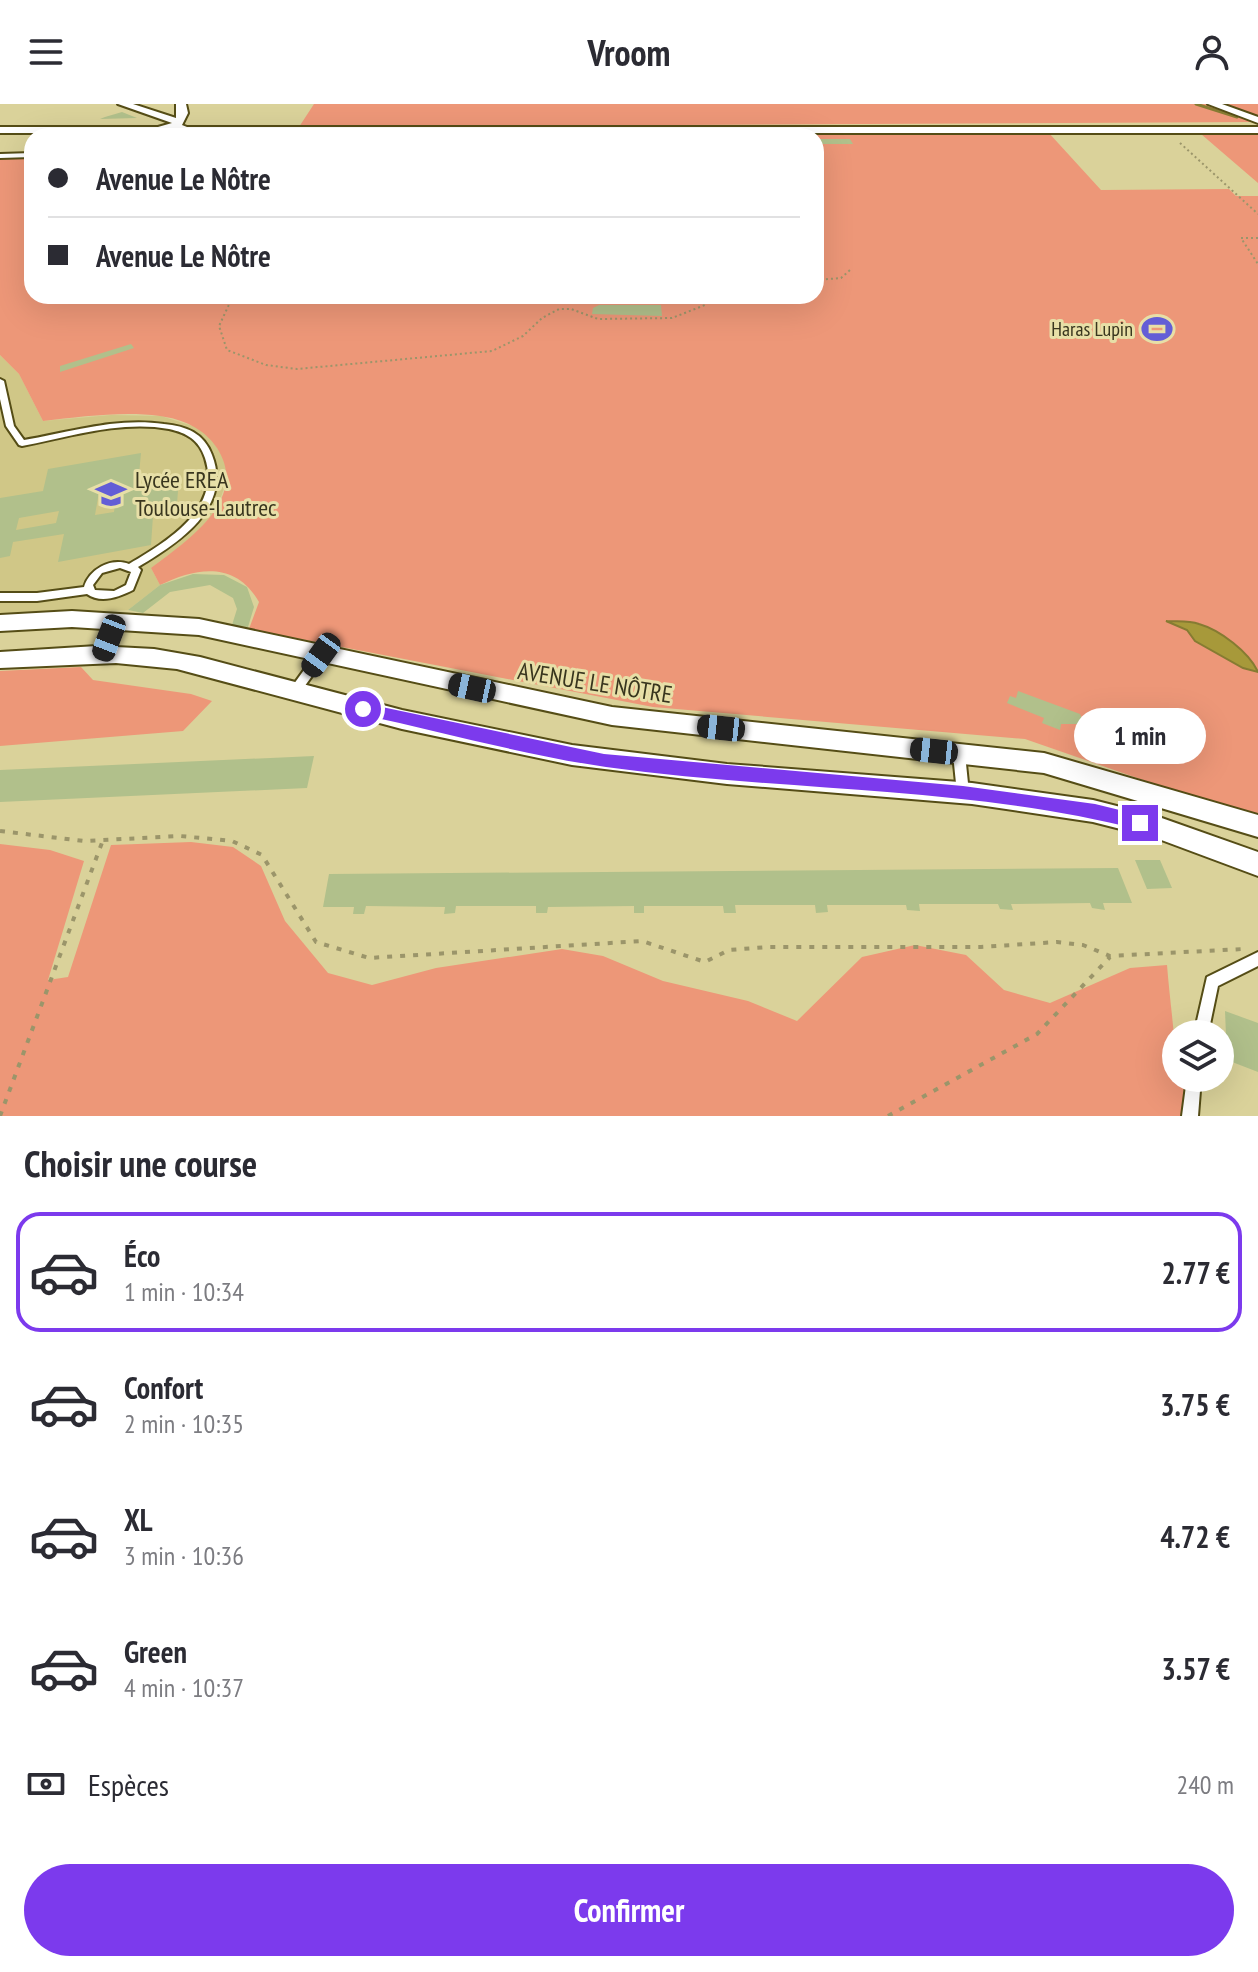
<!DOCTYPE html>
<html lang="fr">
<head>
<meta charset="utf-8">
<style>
  body { margin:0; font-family:"PT Sans Narrow",sans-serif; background:#f7f7f7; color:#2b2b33; height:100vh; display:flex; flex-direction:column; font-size:30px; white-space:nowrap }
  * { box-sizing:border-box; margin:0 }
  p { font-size:26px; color:#7c7c81 }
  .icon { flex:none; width:44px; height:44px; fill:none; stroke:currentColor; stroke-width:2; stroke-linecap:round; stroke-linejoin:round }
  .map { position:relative; height:1012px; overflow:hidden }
  .side { display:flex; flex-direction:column; background:#fff; flex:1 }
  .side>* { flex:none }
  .hud { position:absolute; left:24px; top:24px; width:800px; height:176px; border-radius:24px; box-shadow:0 8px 32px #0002; display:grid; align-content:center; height:176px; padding:0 24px; background:#fff }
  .fabs { position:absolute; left:1162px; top:916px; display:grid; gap:16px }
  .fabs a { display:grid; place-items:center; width:72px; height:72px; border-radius:50%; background:#fff; box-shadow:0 8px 32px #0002; font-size:40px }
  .end { position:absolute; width:36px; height:36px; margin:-18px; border:10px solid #7c3aed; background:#fff; box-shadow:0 0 0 4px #fff }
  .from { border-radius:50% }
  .bubble { position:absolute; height:56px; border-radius:28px; background:#fff; box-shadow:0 8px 32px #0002; font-size:26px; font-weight:700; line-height:56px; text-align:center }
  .car { position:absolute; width:24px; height:48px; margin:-24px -12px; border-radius:10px; box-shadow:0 0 6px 2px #0007; background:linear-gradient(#222 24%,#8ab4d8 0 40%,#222 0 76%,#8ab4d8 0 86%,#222 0) }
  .hud b { display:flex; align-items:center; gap:28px; height:76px; font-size:30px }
  .hud b+b { border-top:2px solid #e1e1e2 }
  .hud i { width:20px; height:20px; background:#2b2b33 }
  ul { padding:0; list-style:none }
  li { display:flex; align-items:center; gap:24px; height:120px; margin:0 16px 12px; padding:0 8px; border:4px solid transparent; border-radius:24px }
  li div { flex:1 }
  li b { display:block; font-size:30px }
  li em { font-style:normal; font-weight:700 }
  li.active { border-color:#7c3aed }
  li>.icon { width:72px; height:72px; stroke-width:1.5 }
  h2 { padding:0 24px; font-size:36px; line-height:96px }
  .pay { display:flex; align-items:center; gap:20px; height:88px; padding:0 24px; font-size:30px }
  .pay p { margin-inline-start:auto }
  .button { display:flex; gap:16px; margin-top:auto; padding:16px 24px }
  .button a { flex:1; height:92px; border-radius:48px; background:#7c3aed; color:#fff; font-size:32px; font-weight:700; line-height:92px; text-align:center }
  header { display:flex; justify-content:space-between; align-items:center; height:104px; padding:0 24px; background:#fff; font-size:36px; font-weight:700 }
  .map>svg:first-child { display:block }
  .built { fill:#d0c787 }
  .green { fill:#ed9778 }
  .water { fill:#a7993a; stroke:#867b32; stroke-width:2 }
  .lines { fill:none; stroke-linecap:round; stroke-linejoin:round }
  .stream { stroke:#867b32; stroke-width:3 }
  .building { fill:#b1c08b; fill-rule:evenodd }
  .service-casing { stroke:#554d16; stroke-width:4 }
  .minor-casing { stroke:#554d16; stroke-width:4 }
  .path-far1 { stroke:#9b956a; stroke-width:2; stroke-dasharray:2 3; stroke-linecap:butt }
  .path { stroke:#9b956a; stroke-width:4; stroke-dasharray:5 8; stroke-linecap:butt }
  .service { fill:#fff; fill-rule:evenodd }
  .minor { fill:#fff; fill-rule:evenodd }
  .route { fill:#7c3aed }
  .labels { text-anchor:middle; stroke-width:6; stroke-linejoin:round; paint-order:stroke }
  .far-poi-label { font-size:20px; fill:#38351e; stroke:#e7dfa7; text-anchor:end }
  .poi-label { font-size:24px; fill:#38351e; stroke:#e7dfa7; text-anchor:start }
  .street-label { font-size:24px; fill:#38351e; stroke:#e7dfa7 }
</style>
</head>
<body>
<header><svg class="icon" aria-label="menu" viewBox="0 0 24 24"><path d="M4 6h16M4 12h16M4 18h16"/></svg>Vroom<svg class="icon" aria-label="person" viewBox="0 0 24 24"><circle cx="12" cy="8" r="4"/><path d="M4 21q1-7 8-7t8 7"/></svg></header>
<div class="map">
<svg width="1258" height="1012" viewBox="0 0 1258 1012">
  <rect width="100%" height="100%" fill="#dad29a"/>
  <path class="built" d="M0,251l19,19 24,47 68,-6 50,1 35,11 15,11 14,22 2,19 -10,30 -23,27 -43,32 9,17 -32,25 -128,6z"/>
  <path class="green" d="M314,0h944v18l-959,5z
    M1200,27l58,2v50l-57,-49z
    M1048,28l53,58 128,-1 7,7h22v624l-233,-81 -372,-32 -404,-78 10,-27c-23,-41 -62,-35 -99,-17l-9,-17c36,-27 99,-69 66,-120 -13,-20 -35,-29 -57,-32 -39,-5 -79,1 -117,5l-24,-47 -19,-19v-199h32v140h784v-160l-301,-1z
    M81,563l12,13 98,14 21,7 -29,30 -183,15v-75z
    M191,738l42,5 28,19 24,55 43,52 44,12 64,-17 126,-19 41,7 60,25 85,20 49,20 65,-64 53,-12 51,10 38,35 46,13 80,-35 37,-3c3,39 9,74 9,113h9l3,38h-1188v-272l50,6 34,11 -36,119 20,-3 43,-132z"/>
  <path class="water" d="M1166,517c11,1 22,-1 33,3 21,6 50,28 59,48l-15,-4 -48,-27 -8,-11z"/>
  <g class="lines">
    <path class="stream" d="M1196,0l41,13"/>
  </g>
  <path class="building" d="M122,8l15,6 -37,1 5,-2z
    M816,35h34l3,5h-37z
    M599,201h62l1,11 -70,-2 1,-6z
    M131,240l3,4 -74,24v-6z
    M141,349l-3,32 41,-7 -2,26 -28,5 -1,8 5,-1 -2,29 -93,17 6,-28 -51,8 -3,14 -10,2v-60l43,-7 5,-22zM117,385l-3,23 -19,3 4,-23zM59,407l-3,12 -40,7 3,-12z
    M193,470l31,1 23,12 7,20 -6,20 -16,-2 5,-16 -4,-11 -23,-13 -40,7 -27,21 -15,-3 32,-25z
    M1018,587l62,23 4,10h-23l-1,6 -18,-7 2,-5 -37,-15 3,-7 6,2z
    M314,652l-7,32 -307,14v-32z
    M1135,756h25l12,28 -25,1z
    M1118,764l14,35h-29l2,7 -13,-2 -2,-5 -79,1 2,6 -13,-1 -2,-5h-79l1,7 -13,-1 -1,-5h-79l1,7 -12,1 -1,-8h-80l1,8h-12l-1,-7h-79v7h-10v-7l-86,1 -1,6h-11v-7h-80l-1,7 -11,1 1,-7 -79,-1 -2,8h-11l1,-7h-31l6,-33z
    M1225,907l33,12v49l-31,-12z"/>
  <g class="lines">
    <g class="service-casing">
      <path id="service" d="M32,49v4l-32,1v-4z
        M0,275l4,2 10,45 10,14c46,-8 93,-23 140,-16 22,2 40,9 48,31 21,53 -35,89 -74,112l3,3 -8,20c-14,7 -32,14 -46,4l-50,7h-37v-8h37l47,-6c5,-17 26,-30 45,-23 37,-22 93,-55 76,-106 -6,-18 -18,-25 -36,-29 -48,-9 -100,8 -147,17l-3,-1 -13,-19 -6,-27zM120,464l11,4 -5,13 -12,6 -19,-1 -2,-5 9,-12z
        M116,513l4,1 1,3 -14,34 -1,3h-8l-1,-3 14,-34 1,-3z
        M321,547l4,1 1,3 -1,3 -26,36 -4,1 -4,-1 -1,-3 1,-3 26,-36z
        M959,645l4,2 2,3 4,39 -2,4 -4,1 -4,-1 -2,-4 -4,-39 2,-3z
        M1258,848v14l-40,20 -10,48h-14l13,-57z
        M1187,974h14l-3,38h-16z"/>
    </g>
    <g class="minor-casing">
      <path id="minor" d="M118,0h15l43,14v-14h10l2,9 -6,12 5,2h1071v6h-1073l-10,-4 -17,4h-158v-6h158l14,-4z
        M1208,0h14l36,13v6z
        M72,507l127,8 413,88 432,46 214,62v22l-214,-64 -432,-48 -413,-90 -127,-8 -72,4v-16z
        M97,542l57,3 46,8 202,53 170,35 155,19 245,19 121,17 63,16 102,36v24l-102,-38 -63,-16 -121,-18 -245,-20 -155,-19 -170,-36 -225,-60 -61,-6 -116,5v-16z"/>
    </g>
    <path class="path-far1" d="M1180,39l78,71
      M1258,134h-17l17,26
      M816,176l25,-2 9,-8
      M233,192l-14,30 8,24 39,15 31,4 195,-18 31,-15 19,-18 17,-9h12l27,10 74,-1 33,-13v-9"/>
    <path class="path" d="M0,727l84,10 96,-5 52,5 30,14 54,87 53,16 273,-17 63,21 24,-12 39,-3h213l76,-5 26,3 27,11 133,-7
      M0,1012l103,-276
      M888,1012l149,-82 73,-77"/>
    <use href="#service" class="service"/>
    <use href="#minor" class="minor"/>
  </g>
  <path class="route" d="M363,599l241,51 359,32 132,18 45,11 8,8 -8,7c-174,-45 -357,-38 -534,-63 -82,-12 -163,-35 -243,-52l-8,-6z"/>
  <defs>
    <g id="stadium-bare" transform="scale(2.4)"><path d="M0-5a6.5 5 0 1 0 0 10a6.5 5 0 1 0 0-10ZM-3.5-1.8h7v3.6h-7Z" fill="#635dd6" stroke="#e7dfa7" stroke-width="2.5" paint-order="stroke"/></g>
    <g id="school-bare" transform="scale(2.4)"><path d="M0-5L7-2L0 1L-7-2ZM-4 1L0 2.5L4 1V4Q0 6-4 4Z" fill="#635dd6" stroke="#e7dfa7" stroke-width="2.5" paint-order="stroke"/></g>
  </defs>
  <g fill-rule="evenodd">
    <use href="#stadium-bare" x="1157" y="225"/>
    <use href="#school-bare" x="111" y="390"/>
  </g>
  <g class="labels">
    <g class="far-poi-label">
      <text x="1133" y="232">Haras Lupin</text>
    </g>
    <g class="poi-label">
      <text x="135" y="384">Lycée EREA<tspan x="135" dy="28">Toulouse-Lautrec</tspan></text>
    </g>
    <g class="street-label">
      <text transform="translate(595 579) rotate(9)" y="8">AVENUE LE NÔTRE</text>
    </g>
  </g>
</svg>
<div class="fabs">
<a><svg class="icon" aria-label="layers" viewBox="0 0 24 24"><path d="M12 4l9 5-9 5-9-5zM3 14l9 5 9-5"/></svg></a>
</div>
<i class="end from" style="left:363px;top:605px"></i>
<i class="end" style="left:1140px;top:719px"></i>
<div class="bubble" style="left:1074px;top:604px;width:132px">1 min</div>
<i class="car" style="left:109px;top:534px;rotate:201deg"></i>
<i class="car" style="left:321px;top:551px;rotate:216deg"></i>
<i class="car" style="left:472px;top:584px;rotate:282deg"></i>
<i class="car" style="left:721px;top:624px;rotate:276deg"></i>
<i class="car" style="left:934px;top:647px;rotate:276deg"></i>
<div class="hud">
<b><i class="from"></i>Avenue Le Nôtre</b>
<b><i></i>Avenue Le Nôtre</b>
</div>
</div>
<section class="side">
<h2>Choisir une course</h2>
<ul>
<li class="active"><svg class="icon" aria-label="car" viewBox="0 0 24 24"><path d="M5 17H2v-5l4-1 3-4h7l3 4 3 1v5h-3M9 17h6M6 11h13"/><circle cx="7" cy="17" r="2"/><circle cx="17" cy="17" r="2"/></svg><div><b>Éco</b><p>1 min · 10:34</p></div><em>2.77 €</em></li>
<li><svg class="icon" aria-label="car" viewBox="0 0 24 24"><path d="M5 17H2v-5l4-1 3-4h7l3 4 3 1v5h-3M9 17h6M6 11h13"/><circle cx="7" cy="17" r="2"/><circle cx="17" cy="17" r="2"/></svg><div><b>Confort</b><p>2 min · 10:35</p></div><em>3.75 €</em></li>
<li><svg class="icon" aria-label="car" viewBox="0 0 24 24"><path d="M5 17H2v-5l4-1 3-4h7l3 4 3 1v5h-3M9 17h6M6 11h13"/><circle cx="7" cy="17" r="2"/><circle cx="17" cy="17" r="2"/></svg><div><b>XL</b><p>3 min · 10:36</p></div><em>4.72 €</em></li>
<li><svg class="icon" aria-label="car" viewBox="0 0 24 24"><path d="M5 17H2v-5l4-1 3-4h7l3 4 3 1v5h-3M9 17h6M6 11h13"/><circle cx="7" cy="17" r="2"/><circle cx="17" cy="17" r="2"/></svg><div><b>Green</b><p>4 min · 10:37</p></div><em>3.57 €</em></li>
</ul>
<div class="pay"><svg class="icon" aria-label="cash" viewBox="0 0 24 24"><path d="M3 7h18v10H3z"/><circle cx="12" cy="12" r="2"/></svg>Espèces<p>240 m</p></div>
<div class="button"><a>Confirmer</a></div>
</section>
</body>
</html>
